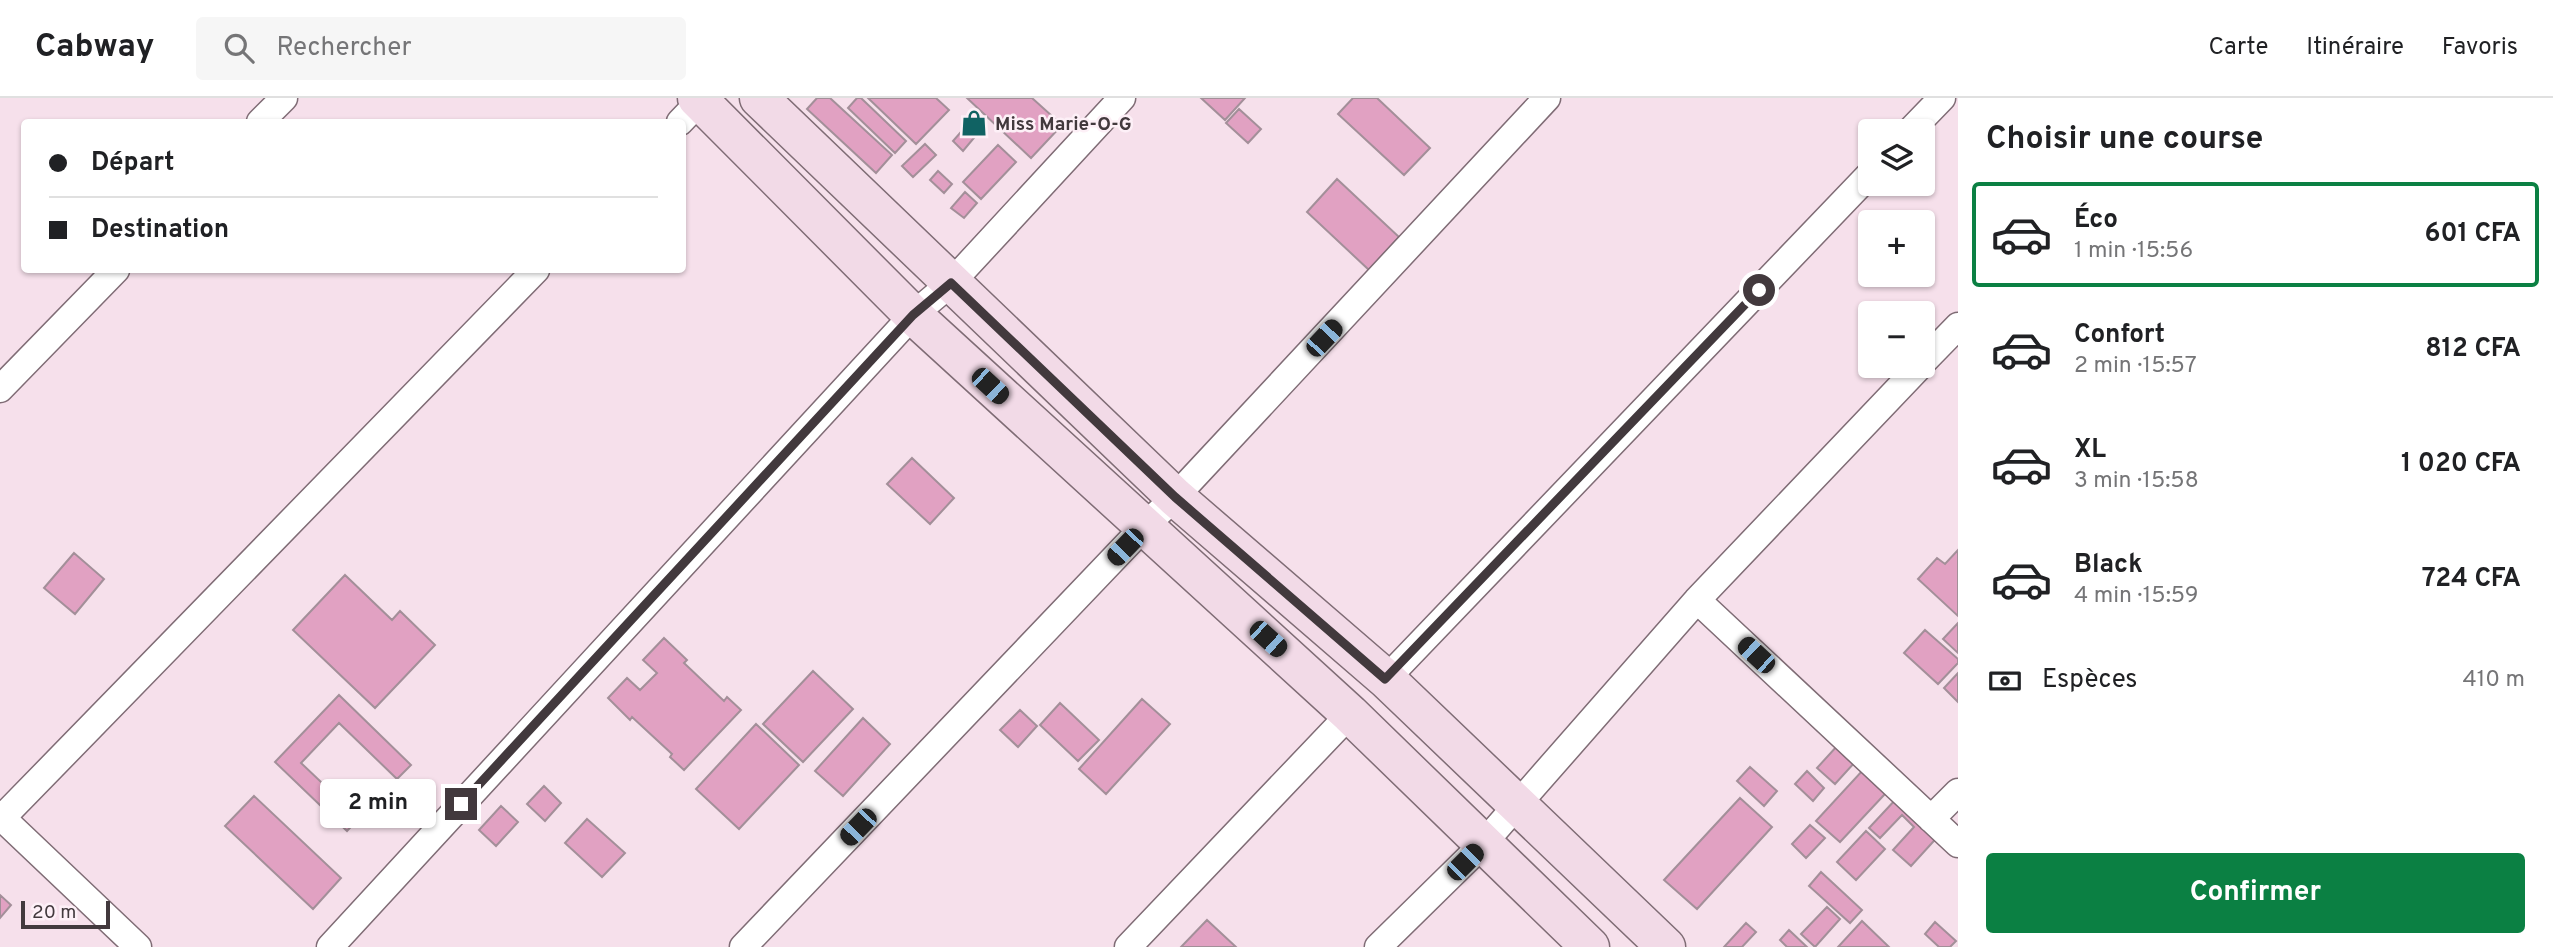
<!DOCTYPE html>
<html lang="fr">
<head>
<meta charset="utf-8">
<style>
  body { margin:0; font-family:Overpass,sans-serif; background:#f6f6f6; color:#202124; height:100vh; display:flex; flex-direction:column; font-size:26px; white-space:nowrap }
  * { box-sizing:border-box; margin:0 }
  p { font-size:23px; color:#757577 }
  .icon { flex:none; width:38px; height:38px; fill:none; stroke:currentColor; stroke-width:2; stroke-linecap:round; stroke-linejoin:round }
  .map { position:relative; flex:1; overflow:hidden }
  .sheet { display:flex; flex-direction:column; background:#fff; width:595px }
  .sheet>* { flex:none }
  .guide { position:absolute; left:21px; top:21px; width:665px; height:154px; border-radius:7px; box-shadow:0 2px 5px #0004; display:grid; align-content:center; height:154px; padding:0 28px; background:#fff }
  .buttons { position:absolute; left:1858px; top:21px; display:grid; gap:14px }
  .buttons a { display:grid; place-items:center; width:77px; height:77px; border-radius:7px; background:#fff; box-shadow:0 2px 5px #0004; font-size:35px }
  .scale { position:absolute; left:21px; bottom:18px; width:89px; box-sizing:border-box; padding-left:7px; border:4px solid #42393d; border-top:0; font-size:19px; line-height:24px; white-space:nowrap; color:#42393d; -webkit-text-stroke:5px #fdf0f7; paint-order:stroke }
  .end { position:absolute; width:32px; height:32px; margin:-16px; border:9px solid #42393d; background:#fff; box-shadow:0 0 0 4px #fff }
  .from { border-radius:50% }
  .bubble { position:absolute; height:49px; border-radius:7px; background:#fff; box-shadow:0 2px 5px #0004; font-size:23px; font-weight:700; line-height:49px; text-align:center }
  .car { position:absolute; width:21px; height:42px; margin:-21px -10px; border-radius:9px; box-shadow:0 0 5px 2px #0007; background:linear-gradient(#222 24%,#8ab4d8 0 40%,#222 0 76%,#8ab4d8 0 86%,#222 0) }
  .guide b { display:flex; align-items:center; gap:24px; height:66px; font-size:26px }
  .guide b+b { border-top:2px solid #e0e0e0 }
  .guide i { width:18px; height:18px; background:#202124 }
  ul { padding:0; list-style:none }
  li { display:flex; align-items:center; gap:21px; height:105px; margin:0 14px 10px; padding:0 14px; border:4px solid transparent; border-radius:7px }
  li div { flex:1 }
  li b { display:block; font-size:26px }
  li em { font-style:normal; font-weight:700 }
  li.on { border-color:#0b8043 }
  li>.icon { width:63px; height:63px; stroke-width:1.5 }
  h2 { padding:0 28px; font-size:32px; line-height:84px }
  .pay { display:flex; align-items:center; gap:18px; height:77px; padding:0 28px; font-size:26px }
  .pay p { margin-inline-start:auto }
  .cta { display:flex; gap:14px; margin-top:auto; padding:14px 28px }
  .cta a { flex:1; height:80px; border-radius:7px; background:#0b8043; color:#fff; font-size:28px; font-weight:700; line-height:80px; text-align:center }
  header { display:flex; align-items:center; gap:42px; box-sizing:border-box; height:98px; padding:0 35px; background:#fff; border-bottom:2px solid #e0e0e0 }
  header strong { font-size:33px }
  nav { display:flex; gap:38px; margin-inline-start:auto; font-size:24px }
  .search { width:490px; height:63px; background:#f6f6f6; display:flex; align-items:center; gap:18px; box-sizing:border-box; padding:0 24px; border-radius:7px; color:#757577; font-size:26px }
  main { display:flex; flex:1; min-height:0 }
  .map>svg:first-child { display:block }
  .building { fill:#e1a1c2; stroke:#a38f99; stroke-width:2 }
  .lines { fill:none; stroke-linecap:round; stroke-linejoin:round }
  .minor-casing { stroke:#7f6c75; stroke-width:29 }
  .secondary-casing { stroke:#7f6c75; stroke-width:41 }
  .minor { stroke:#fff; stroke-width:26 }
  .secondary { stroke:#f2dae7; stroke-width:38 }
  .route { stroke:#42393d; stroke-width:9 }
  .labels { text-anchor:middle; stroke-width:5; stroke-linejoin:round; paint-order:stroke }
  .poi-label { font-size:19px; font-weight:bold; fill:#42393d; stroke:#fdf0f7; text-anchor:start }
</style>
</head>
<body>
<header>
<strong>Cabway</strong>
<div class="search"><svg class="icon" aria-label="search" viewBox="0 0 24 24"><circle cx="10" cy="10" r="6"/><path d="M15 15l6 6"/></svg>Rechercher</div>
<nav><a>Carte</a><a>Itinéraire</a><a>Favoris</a></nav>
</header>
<main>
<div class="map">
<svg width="1958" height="849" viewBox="0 0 1958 849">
  <rect width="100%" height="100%" fill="#f6e0eb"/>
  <path class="building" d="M817,0h13l62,57 -16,18 -69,-64z
    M857,0h4l45,43 -11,12 -47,-45z
    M868,0h68l13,12 -33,34z
    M967,0h65l30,27 -31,33z
    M1201,0h44l-20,22z
    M1353,0h24l53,50 -26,27 -66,-61z
    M1239,11l22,20 -13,14 -22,-20z
    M968,26l10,9 -15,18 -10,-10z
    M925,46l11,11 -23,22 -11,-11z
    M998,47l18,17 -35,37 -18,-17z
    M938,73l14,13 -8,9 -14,-13z
    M1337,81l62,58 -30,33 -62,-58z
    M965,94l12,11 -13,15 -13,-10z
    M912,360l42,40 -24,26 -43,-40z
    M1958,452v66l-40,-37 19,-21 8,6z
    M74,455l30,26 -29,35 -31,-26z
    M345,477l47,45 8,-9 35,34 -60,63 -82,-78z
    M1958,525v30l-15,-14z
    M1925,532l33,29v4l-20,21 -34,-31z
    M664,540l23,22 -3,3 40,38 3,-4 14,13 -57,60 -14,-13 2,-3 -40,-37 -2,3 -22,-22 19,-20 13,12 17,-17 -14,-13z
    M813,573l40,38 -50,53 -40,-38z
    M1958,575v29l-14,-14z
    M339,597l72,70 -14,14 -58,-56 -38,40 58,55 -12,13 -72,-69z
    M1142,601l28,25 -64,70 -27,-25z
    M1060,605l39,37 -21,21 -38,-36z
    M1020,612l17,16 -19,21 -18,-17z
    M863,620l27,26 -47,52 -28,-25z
    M756,626l43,41 -60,64 -43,-40z
    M1848,636l18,16 -31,34 -18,-16z
    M1875,659l24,22 -59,63 -24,-21z
    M1750,669l27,24 -13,15 -27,-25z
    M1807,673l17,17 -11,13 -18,-17z
    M1911,685l41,38 -41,45 -18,-16 21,-23 -12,-12 -22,23 -11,-10z
    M544,688l17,17 -16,18 -18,-17z
    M254,698l87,82 -28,31 -88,-83z
    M1740,700l32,29 -75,82 -33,-29z
    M501,708l17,16 -22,24 -17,-16z
    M587,721l38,34 -23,24 -37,-34z
    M1810,727l15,13 -19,20 -14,-14z
    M1866,733l19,18 -29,31 -19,-18z
    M1821,774l41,38 -12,13 -41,-37z
    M0,797l11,10 -11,13z
    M1827,809l13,12 -25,28 -14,-13z
    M1207,822l29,27h-55z
    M1862,823l27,26h-51z
    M1935,824l21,19 -6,6h-11l-14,-13z
    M1746,825l10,9 -14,15h-18z
    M1789,832l18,17h-20l-7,-7z"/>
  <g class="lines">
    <g class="minor-casing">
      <path id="minor" d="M260,24l24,-24
        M680,24l23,-24
        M1910,33l32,-33
        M1923,264l35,-36
        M0,291l116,-119
        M1697,502l261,244
        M1386,581l485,-506
        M0,718l138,131
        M1931,721l27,-27
        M0,722l536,-550
        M330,849l583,-632 38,-32 171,-185
        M743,849l401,-420 31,-30 372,-399
        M1128,849l222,-233
        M1378,849l104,-102 215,-245 223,-234"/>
    </g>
    <g class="secondary-casing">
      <path id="secondary" d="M697,0l216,217 437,399 240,233
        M759,0l416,399 211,182 280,268"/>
    </g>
    <use href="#minor" class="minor"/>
    <use href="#secondary" class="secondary"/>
  </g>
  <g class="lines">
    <path class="route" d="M461,706l452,-489 38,-32 224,214 210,182 374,-389"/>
  </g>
  <defs>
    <g id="shop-bare" transform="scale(2.1)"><path d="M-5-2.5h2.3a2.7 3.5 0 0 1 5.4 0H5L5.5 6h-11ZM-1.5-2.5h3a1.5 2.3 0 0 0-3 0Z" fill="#106263" stroke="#fdf0f7" stroke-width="2.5" paint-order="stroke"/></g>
  </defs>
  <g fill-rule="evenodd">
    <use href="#shop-bare" x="974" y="25"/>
  </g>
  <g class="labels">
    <g class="poi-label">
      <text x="995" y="32">Miss Marie-O-G</text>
    </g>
  </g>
</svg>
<div class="buttons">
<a><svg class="icon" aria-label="layers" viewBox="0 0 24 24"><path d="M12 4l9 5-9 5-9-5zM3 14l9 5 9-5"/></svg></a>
<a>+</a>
<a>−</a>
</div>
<div class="scale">20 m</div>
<i class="end from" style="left:1759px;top:192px"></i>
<i class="end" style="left:461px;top:706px"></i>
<div class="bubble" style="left:320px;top:681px;width:116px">2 min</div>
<i class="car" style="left:1324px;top:240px;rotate:43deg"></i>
<i class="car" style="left:990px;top:288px;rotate:133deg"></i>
<i class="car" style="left:1125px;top:449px;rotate:224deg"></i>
<i class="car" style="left:1268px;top:541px;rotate:132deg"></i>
<i class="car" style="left:1756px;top:557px;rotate:313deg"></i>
<i class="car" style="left:858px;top:729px;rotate:224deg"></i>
<i class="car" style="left:1465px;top:764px;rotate:45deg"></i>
<div class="guide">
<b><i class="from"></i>Départ</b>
<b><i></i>Destination</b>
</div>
</div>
<section class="sheet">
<h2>Choisir une course</h2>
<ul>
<li class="on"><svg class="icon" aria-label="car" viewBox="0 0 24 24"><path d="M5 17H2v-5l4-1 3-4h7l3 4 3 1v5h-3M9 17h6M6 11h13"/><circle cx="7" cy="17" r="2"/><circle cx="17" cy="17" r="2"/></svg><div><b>Éco</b><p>1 min · 15:56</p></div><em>601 CFA</em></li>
<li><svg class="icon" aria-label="car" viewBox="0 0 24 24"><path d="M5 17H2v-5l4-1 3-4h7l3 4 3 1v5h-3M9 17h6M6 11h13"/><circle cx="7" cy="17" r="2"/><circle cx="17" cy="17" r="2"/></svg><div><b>Confort</b><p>2 min · 15:57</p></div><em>812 CFA</em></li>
<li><svg class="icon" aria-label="car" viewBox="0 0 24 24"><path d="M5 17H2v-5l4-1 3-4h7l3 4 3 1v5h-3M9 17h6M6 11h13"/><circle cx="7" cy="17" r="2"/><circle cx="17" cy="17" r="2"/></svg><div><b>XL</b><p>3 min · 15:58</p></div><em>1 020 CFA</em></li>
<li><svg class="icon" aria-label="car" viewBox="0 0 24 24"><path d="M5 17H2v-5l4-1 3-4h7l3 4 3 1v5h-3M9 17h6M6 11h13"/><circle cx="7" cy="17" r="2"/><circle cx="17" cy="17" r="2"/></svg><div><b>Black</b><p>4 min · 15:59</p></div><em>724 CFA</em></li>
</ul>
<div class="pay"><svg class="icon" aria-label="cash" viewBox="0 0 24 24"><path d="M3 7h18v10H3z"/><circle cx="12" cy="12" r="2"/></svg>Espèces<p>410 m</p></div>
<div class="cta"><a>Confirmer</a></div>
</section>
</main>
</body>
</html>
